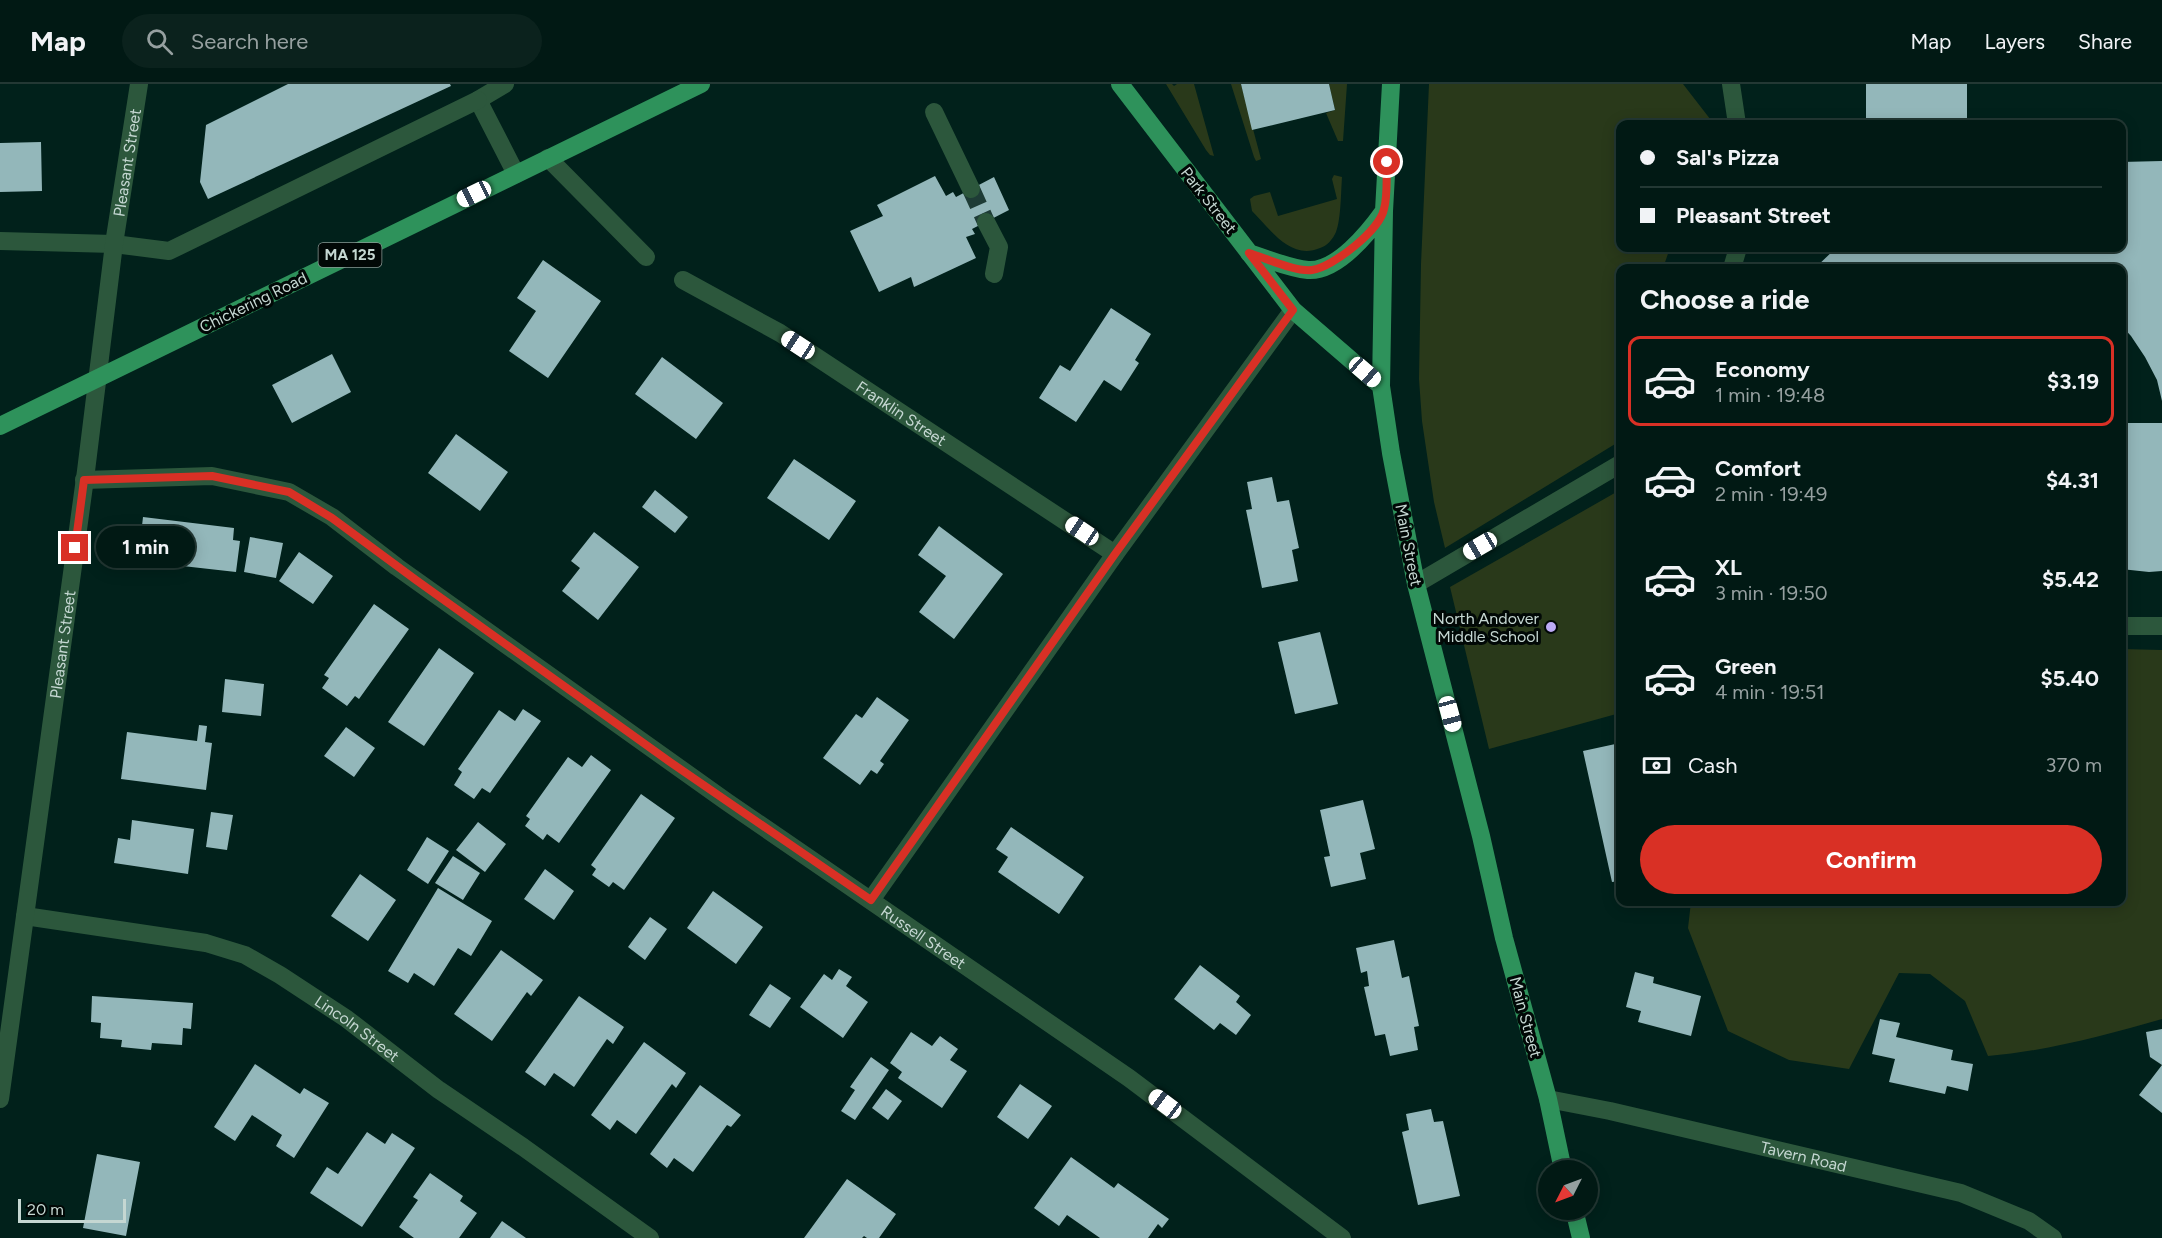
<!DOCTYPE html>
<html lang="en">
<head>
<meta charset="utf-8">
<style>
  body { margin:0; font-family:Figtree,sans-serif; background:#0b221d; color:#f1f3f6; height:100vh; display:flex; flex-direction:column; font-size:22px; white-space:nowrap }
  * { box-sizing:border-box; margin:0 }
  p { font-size:20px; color:#96a0a0 }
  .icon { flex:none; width:33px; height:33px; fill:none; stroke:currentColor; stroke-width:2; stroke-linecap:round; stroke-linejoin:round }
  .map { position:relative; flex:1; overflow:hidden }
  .drawer { position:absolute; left:1616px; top:180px; width:510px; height:642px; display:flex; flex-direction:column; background:#011914; border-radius:12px; box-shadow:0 3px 15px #0003,0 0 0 2px #233834 }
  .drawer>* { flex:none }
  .top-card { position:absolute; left:1616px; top:36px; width:510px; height:132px; border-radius:12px; box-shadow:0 3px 15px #0003,0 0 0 2px #233834; display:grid; align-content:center; height:132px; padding:0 24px; background:#011914 }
  .needle { width:39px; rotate:228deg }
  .fabs { position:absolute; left:1538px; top:1076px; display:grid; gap:12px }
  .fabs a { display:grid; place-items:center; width:60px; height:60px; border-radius:50%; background:#011914; box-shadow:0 3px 15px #0003,0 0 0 2px #233834; font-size:30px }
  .scale { position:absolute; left:18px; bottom:15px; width:108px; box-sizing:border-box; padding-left:6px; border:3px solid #c5d7d2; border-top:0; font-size:16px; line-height:21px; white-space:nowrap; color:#c5d7d2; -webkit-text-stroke:4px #010806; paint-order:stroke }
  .end { position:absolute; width:27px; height:27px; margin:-14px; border:8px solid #d93025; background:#fff; box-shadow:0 0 0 3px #fff }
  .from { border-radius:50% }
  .bubble { position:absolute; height:42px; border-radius:21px; background:#011914; box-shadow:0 3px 15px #0003,0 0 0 2px #233834; font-size:20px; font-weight:700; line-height:42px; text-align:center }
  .car { position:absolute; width:18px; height:36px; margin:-18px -9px; border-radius:8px; box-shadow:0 0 4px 2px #0007; background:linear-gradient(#fff 24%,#345 0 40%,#fff 0 76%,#345 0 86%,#fff 0) }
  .top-card b { display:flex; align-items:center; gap:21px; height:57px; font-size:22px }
  .top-card b+b { border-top:2px solid #233834 }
  .top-card i { width:15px; height:15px; background:#f1f3f6 }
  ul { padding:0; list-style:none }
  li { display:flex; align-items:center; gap:18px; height:90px; margin:0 12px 9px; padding:0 12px; border:3px solid transparent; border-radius:12px }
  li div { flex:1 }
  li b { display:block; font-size:22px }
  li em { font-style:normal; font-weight:700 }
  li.on { border-color:#d93025 }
  li>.icon { width:54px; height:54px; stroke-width:1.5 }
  h2 { padding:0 24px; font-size:27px; line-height:72px }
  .pay { display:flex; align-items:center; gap:15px; height:66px; padding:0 24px; font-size:22px }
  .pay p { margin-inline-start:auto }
  .primary-button { display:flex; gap:12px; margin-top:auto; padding:12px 24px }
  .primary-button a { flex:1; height:69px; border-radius:36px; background:#d93025; color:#fff; font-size:24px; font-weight:700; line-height:69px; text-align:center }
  header { display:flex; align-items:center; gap:36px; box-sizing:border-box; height:84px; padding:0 30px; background:#011914; border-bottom:2px solid #233834 }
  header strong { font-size:28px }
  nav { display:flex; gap:33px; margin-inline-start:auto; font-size:21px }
  .search { width:420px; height:54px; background:#0b221d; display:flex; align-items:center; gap:15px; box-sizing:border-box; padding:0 21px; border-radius:33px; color:#96a0a0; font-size:22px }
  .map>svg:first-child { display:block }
  .green { fill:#29391a }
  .building { fill:#93b7ba }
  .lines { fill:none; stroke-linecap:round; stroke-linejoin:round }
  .minor-tunnel { stroke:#1e3c36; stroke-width:18; stroke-dasharray:18 9; stroke-linecap:butt }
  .minor { stroke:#2c573c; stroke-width:18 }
  .major { stroke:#2e925b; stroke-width:18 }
  .route { stroke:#d93025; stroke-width:8 }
  .poi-dot { fill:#bcaaf5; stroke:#010806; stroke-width:2 }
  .labels { text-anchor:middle; stroke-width:6; stroke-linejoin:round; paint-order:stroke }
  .shield { fill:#010806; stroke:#8a9995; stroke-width:1.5 }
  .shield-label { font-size:15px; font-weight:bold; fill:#c5d7d2 }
  .street-label { font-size:16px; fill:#c5d7d2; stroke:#010806 }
  .poi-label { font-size:16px; fill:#c5d7d2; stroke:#010806; text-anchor:end }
</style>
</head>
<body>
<header>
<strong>Map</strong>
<div class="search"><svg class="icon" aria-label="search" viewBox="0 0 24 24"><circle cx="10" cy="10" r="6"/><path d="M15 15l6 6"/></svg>Search here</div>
<nav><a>Map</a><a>Layers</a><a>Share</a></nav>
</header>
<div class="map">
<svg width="2162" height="1154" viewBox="0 0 2162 1154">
  <rect width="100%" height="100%" fill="#01211b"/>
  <path class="green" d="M1166,0h6l2,2 3,-2h17l20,72 -4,-1 -4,-5z
    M1231,0h10l20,75 -2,1 -3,1 -2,-4z
    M1329,0h18l-4,57h-5l-12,-28 9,-3z
    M1429,0h254l31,40h-94v124h50l-7,20h-43v173l-175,107 -11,-46 -12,-81 -3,-42 2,-115z
    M1334,91l8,2c-1,14 -1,43 -6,55 -3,7 -9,14 -16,16 -29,13 -50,-19 -68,-37l-2,-12 4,-3 16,-4 8,24 59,-17 -5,-20z
    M1620,406v223l-131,36 -39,-162z
    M2121,565l41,1v369c-56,16 -115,32 -174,37l-23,-55 -35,-27 -31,-1 -50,96 -60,-9 -61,-29 -40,-103 3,-26h430z"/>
  <path class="building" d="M288,0h162l1,2 -243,113 -8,-17 6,-57z
    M1241,0h88l6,26 -83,20z
    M1866,0h101v40h-101z
    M41,58l1,49 -42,1v-49z
    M2162,77v240l-5,-21 -12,-23 -14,-21 -10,-11v-57h-306l21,-20h285v-86z
    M935,92l11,20 7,-4 3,5 38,-20 15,33 -37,19 3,5 -9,3 10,21 -62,29 -3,-10 -32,15 -29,-61 33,-15 -6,-11z
    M543,176l58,41 -53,77 -39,-27 27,-40 -19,-13z
    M1111,224l40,26 -16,26 4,3 -18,28 -17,-11 -28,42 -37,-24 21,-33 10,6z
    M332,270l19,38 -59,31 -20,-38z
    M662,273l61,46 -27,36 -61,-45z
    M2121,339h41v148l-13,1 -28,-3z
    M456,350l52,38 -28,39 -52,-38z
    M794,375l62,42 -27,39 -62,-42z
    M1272,393l5,25 12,-2 10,48 -7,2 6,31 -36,7 -16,-78 6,-1 -5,-27z
    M655,406l33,27 -13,16 -33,-26z
    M143,433l91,11 -1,12 7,1 -4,31 -98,-11z
    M939,442l64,48 -49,65 -35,-27 27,-36 -28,-21z
    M594,448l45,35 -41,53 -36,-29 18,-23 -9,-7z
    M250,453l33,6 -7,35 -32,-6z
    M299,468l34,24 -20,28 -34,-23z
    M374,520l35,25 -50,70 -4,-3 -8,10 -25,-18 7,-10 -5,-3z
    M1320,548l18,72 -43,10 -17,-72z
    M439,564l35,25 -50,73 -36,-24z
    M225,595l39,5 -3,32 -39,-4z
    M877,613l32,23 -29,41 4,3 -7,10 -6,-4 -11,15 -37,-27 33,-44 6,4z
    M523,625l18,12 -51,72 -8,-5 -8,11 -20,-14 8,-13 -4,-3 41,-59 16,11z
    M199,641l8,1 -2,16 7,1 -6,47 -85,-11 6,-47 70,9z
    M346,643l29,21 -21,29 -30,-21z
    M1620,659v138l-8,1 -29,-131z
    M591,671l20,15 -52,73 -12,-9 -4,6 -18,-14 5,-7 -4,-3 42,-59 14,10z
    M641,710l34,24 -51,72 -11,-8 -4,5 -17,-12 4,-6 -5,-4z
    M1363,716l12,49 -15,4 6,26 -35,8 -7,-30 6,-1 -10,-46z
    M211,728l22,3 -6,35 -21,-3z
    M132,736l62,9 -6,45 -74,-11 4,-25 12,2z
    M478,738l28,22 -21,28 -29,-22z
    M1011,743l73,50 -25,37 -61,-42 10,-15 -12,-8z
    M427,753l22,14 -21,33 -21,-14z
    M453,772l27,17 -17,27 -28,-17z
    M545,785l29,22 -20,29 -30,-21z
    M360,790l36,26 -28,41 -37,-25z
    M438,804l54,33 -21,35 -13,-8 -24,38 -20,-13 -6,10 -20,-12z
    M713,807l50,36 -27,37 -49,-36z
    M650,833l17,12 -22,31 -17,-13z
    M1394,856l8,38 7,-2 10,50 -5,1 4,23 -28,6 -5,-22 -10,2 -11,-49 5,-1 -2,-15 -6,2 -5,-25z
    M501,866l42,30 -12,16 -4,-4 -35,49 -38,-27z
    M1200,881l40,31 -4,6 15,13 -15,20 -16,-12 -6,7 -40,-31z
    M839,885l13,8 -6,9 22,16 -25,36 -43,-31 24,-33 8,6z
    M1635,888l19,5 -1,6 48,13 -10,40 -53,-14 3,-11 -15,-4z
    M770,900l21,14 -21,30 -21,-13z
    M92,912l101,7 -2,26 -8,-1 -1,17 -30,-2 -1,7 -30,-3 1,-7 -22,-2 1,-15 -10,-1z
    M579,912l45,31 -11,17 -6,-5 -33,48 -20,-14 -9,13 -20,-14z
    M1880,935l20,4 -4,14 57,13 -2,10 22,4 -5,27 -21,-5 -2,8 -56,-12 6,-23 -23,-5z
    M2162,945v84l-23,-18 23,-30 -12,-8 -4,-25z
    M911,948l21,14 8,-10 18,13 -8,11 17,11 -25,37 -44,-30 4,-6 -12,-9z
    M644,958l42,31 -10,15 -4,-4 -36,50 -19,-14 -7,10 -19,-15z
    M871,973l18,13 -34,50 -14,-9 14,-21 -5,-3z
    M255,980l45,30 4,-6 25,15 -35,55 -18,-12 6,-11 -30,-20 -17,26 -21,-14z
    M1020,1000l32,22 -24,33 -31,-22z
    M700,1001l41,30 -10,12 -4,-2 -34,47 -19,-14 -7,10 -17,-14z
    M886,1005l16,12 -14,19 -16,-12z
    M1431,1025l3,13 9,-1 17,75 -42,9 -16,-73 7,-2 -3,-16z
    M367,1048l18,12 7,-11 23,15 -53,79 -52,-34 17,-26 11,7z
    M97,1070l43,8 -14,74 -43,-8z
    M1071,1073l43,31 4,-5 51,36 -7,9 -4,-4 -10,14h-48l-33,-23 -8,11 -25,-18z
    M430,1089l33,23 -3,5 17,12 -18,25h-45l-15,-11 19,-27 -5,-3z
    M847,1095l49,35 -17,24h-12l-3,-2 -2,2h-58z
    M502,1137l24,17h-36z"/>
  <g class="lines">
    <path class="minor-tunnel" d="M971,105l15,33"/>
    <g class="minor">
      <path d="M505,0l-27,16 38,74"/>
      <path d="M1731,0l6,40"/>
      <path d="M934,28l37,77"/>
      <path d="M548,74l98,99"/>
      <path d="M986,138l13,25 -5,27"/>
      <path d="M0,157l114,3 55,7 309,-151"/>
      <path d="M1732,184l6,-20"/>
      <path id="s1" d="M683,196l97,53 335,221"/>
      <path id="s2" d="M84,396l128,-4 77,16 43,25 65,50 330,235 402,276 213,160"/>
      <path d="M1416,500l204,-120"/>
      <path d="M2121,542h41"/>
      <path d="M871,816l244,-346 178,-244"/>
      <path id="s3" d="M25,832l181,27 39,12 35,20 67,44 92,71 84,57 127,91"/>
      <path id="s4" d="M0,1015l86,-628 28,-227 25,-160"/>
      <path id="s5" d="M1548,1015l62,12 351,82 68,28 24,17"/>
    </g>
    <path class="major" d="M1120,0l173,226 88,76
      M1391,0l-7,127 -3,175 10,67 25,131 65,252 23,102 44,161 15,71
      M1249,169c19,6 39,15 59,17 29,2 61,-38 76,-59
      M0,342l701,-342
      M1574,1125l7,29"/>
  </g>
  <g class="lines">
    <path class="route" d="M75,464l9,-68 128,-4 77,16 43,26 84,62 254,182 201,138 244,-346 178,-244 -44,-57c16,5 47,19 63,17 21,-3 68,-40 72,-61 4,-14 2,-32 3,-47"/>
  </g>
  <circle class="poi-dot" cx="1551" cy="543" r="6"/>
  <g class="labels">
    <rect class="shield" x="318.5" y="159" width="63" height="24" rx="4.5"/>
    <g class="shield-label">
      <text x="350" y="176">MA 125</text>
    </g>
    <g class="street-label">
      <text dy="6" stroke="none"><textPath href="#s4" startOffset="945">Pleasant Street</textPath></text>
      <text transform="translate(1209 116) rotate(52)" y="6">Park Street</text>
      <text transform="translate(253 218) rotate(-26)" y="6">Chickering Road</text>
      <text dy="6" stroke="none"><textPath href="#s1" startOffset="256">Franklin Street</textPath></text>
      <text transform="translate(1409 461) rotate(79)" y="6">Main Street</text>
      <text dy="6" stroke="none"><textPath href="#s4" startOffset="459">Pleasant Street</textPath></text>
      <text dy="6" stroke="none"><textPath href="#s2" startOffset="982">Russell Street</textPath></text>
      <text transform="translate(1526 933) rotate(75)" y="6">Main Street</text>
      <text dy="6" stroke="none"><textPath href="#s3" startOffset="358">Lincoln Street</textPath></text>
      <text dy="6" stroke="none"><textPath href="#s5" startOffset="262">Tavern Road</textPath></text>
    </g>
    <g class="poi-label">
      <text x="1539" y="540">North Andover<tspan x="1539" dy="18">Middle School</tspan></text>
    </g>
  </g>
</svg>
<div class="fabs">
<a><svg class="needle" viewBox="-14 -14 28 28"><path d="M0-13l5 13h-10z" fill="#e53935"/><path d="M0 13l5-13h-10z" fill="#96a0a0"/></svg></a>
</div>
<div class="scale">20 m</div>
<i class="end from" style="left:1387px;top:78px"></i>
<i class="end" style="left:75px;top:464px"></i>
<div class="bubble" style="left:96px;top:442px;width:99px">1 min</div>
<i class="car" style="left:474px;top:110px;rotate:244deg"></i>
<i class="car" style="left:798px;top:261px;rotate:303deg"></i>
<i class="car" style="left:1365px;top:288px;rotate:131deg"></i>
<i class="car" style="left:1082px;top:447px;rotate:304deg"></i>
<i class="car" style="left:1480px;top:462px;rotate:240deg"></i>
<i class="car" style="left:1450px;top:630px;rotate:165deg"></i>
<i class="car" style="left:1165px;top:1020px;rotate:307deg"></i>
<div class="top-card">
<b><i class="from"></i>Sal's Pizza</b>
<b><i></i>Pleasant Street</b>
</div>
<section class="drawer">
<h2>Choose a ride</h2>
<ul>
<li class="on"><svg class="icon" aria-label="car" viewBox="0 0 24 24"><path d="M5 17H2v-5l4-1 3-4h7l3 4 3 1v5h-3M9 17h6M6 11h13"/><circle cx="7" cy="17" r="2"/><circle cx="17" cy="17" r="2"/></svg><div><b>Economy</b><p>1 min · 19:48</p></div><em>$3.19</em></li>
<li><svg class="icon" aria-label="car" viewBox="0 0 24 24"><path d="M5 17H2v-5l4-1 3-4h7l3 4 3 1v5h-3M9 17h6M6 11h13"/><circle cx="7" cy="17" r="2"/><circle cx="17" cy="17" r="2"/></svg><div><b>Comfort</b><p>2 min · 19:49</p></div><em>$4.31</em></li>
<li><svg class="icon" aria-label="car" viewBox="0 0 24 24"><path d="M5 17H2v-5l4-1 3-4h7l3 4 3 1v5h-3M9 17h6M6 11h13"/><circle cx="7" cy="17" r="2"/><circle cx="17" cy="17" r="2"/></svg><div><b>XL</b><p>3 min · 19:50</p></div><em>$5.42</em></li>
<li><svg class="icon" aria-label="car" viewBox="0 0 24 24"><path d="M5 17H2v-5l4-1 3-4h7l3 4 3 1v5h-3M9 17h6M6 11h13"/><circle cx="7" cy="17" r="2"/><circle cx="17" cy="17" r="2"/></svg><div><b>Green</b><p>4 min · 19:51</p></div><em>$5.40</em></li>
</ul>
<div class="pay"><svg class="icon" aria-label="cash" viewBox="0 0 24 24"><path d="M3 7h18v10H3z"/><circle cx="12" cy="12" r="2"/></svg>Cash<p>370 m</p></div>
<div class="primary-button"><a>Confirm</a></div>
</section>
</div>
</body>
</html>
